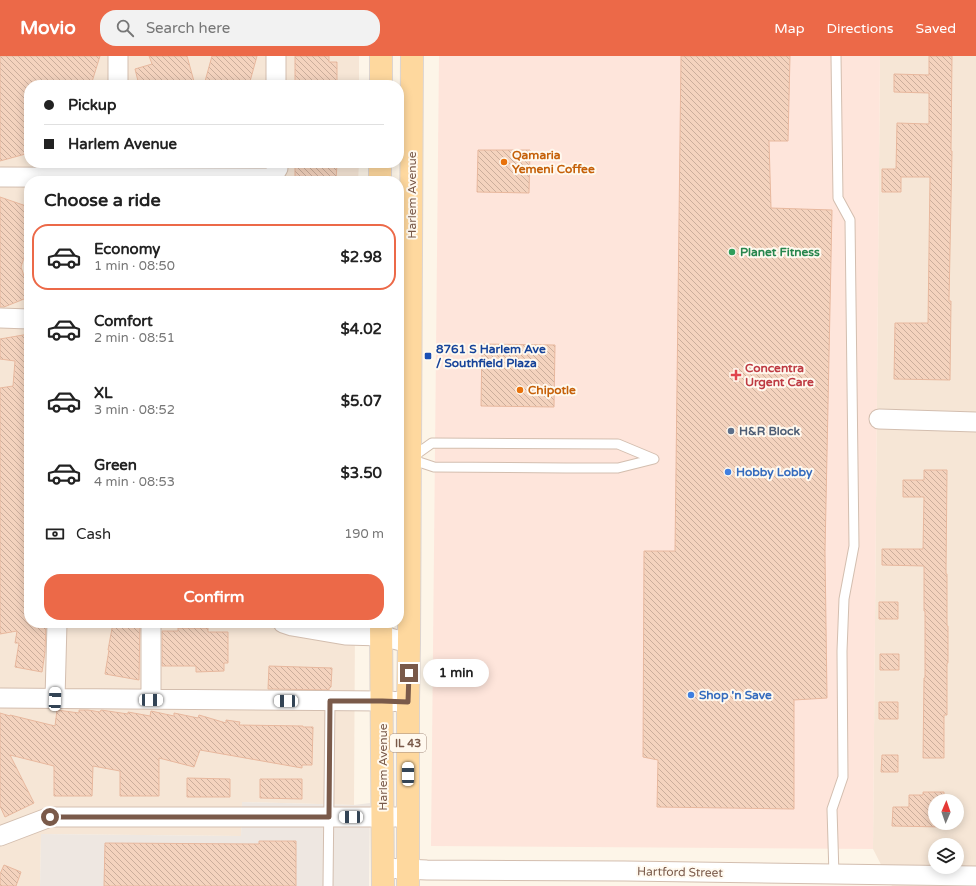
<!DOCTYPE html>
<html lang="en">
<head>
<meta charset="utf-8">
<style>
  body { margin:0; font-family:"Varela Round",sans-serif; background:#f2f2f2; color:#222; height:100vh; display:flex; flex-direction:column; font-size:15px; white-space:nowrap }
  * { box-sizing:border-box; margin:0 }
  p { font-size:13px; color:#767676 }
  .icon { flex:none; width:22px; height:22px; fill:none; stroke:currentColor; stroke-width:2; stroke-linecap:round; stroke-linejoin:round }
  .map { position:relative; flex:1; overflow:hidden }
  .side { position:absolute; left:24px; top:120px; width:380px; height:452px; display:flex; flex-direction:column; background:#fff; border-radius:16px; box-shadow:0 2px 10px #0003 }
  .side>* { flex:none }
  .hud { position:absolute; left:24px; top:24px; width:380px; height:88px; border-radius:16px; box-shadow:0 2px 10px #0003; display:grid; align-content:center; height:88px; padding:0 20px; background:#fff }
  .needle { width:26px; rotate:2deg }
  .controls { position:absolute; left:928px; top:738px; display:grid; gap:8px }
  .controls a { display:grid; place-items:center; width:36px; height:36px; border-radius:50%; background:#fff; box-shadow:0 2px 10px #0003; font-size:20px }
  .end { position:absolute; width:18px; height:18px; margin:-9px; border:5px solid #7a5a4a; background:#fff; box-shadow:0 0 0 2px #fff }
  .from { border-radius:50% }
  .bubble { position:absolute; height:28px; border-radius:14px; background:#fff; box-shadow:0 2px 10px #0003; font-size:13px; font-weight:800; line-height:28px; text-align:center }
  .car { position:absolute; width:12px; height:24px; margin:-12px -6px; border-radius:5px; box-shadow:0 0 3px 1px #0007; background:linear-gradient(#fff 24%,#345 0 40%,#fff 0 76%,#345 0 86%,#fff 0) }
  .hud b { display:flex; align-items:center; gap:14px; height:38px; font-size:15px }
  .hud b+b { border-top:1px solid #e0e0e0 }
  .hud i { width:10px; height:10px; background:#222 }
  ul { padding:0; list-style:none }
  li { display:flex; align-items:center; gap:12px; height:66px; margin:0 8px 6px; padding:0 12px; border:2px solid transparent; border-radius:16px }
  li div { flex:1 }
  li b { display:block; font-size:15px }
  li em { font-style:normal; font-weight:800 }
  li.selected { border-color:#ec6948 }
  li>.icon { width:36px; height:36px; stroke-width:1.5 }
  h2 { padding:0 20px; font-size:18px; line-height:48px }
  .pay { display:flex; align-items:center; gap:10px; height:44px; padding:0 20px; font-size:15px }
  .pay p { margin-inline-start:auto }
  .cta { display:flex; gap:8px; margin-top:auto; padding:8px 20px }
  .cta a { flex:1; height:46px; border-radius:16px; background:#ec6948; color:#fff; font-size:16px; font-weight:800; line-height:46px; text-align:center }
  header { display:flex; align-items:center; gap:24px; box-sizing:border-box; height:56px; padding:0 20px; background:#ec6948; color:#fff }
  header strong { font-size:19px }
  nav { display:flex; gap:22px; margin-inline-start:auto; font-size:14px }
  .search { width:280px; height:36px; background:#f2f2f2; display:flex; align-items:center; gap:10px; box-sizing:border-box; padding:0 14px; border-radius:16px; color:#767676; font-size:15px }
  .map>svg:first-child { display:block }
  .residential { fill:#f6e6d6; fill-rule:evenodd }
  .commercial { fill:#fee5db }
  .industrial { fill:#eee7e1 }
  .building { fill:url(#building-back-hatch); stroke:#e8b89e }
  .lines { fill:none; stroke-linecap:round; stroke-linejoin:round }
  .lane-casing { stroke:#d3beaf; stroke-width:11 }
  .street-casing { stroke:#d3beaf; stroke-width:21 }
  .primary-casing { stroke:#dcd4d0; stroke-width:24 }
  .lane { stroke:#fff; stroke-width:9 }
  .street { stroke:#fff; stroke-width:19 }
  .primary { stroke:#fed89e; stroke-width:22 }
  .route { stroke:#7a5a4a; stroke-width:5 }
  .food-dot { fill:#e8710a; stroke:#fff9ef; stroke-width:1.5 }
  .leisure-dot { fill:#2e9e5b; stroke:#fff9ef; stroke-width:1.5 }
  .transit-dot { fill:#1a4fb4; stroke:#fff9ef; stroke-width:1.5 }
  .health-dot { fill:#e0444e; stroke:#fff9ef; stroke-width:1.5 }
  .service-dot { fill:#5c6f8a; stroke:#fff9ef; stroke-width:1.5 }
  .shop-dot { fill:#3f7fe0; stroke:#fff9ef; stroke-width:1.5 }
  .labels { text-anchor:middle; stroke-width:4; stroke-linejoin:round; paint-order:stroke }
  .shield { fill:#fff9ef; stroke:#a28a7c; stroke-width:1 }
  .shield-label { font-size:11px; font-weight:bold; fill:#7a5a4a }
  .food-label { font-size:12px; font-weight:bold; fill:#c56008; stroke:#fff9ef; text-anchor:start }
  .street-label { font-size:12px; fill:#7a5a4a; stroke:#fff9ef }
  .leisure-label { font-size:12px; font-weight:bold; fill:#27864d; stroke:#fff9ef; text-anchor:start }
  .transit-label { font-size:12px; font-weight:bold; fill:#164399; stroke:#fff9ef; text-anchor:start }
  .health-label { font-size:12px; font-weight:bold; fill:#be3a42; stroke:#fff9ef; text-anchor:start }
  .service-label { font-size:12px; font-weight:bold; fill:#4e5e75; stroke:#fff9ef; text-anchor:start }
  .shop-label { font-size:12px; font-weight:bold; fill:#366cbe; stroke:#fff9ef; text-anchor:start }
</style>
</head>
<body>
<header>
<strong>Movio</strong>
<div class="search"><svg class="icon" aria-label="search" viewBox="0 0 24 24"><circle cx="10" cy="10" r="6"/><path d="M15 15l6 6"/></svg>Search here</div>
<nav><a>Map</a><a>Directions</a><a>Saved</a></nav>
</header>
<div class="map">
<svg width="976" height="830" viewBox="0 0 976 830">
  <defs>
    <pattern id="building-back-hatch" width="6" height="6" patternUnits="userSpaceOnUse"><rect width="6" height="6" fill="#f4d3be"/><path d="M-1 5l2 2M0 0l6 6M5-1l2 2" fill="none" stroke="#cbae9c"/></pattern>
  </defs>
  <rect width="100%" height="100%" fill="#fdf5e8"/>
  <path class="residential" d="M0,0h359v29h-330v78h330l-1,18h-329v442h326l-1,182 -112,-3 -1,34 -200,-2 -1,52h-40z
    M880,0h96v830h-84l-19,-37zM935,745h22v22h-22zM935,789h22v22h-22z"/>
  <path class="commercial" d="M439,0h441l-7,793 -442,-3z"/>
  <path class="industrial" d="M242,746l112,3 16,-2 -1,83h-329l1,-52 200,2z"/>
  <path class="building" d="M0,0h100l-9,29h-62v68l-29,8z
    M149,0h38l8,29h-56l-4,-16 17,-5z
    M212,0h45l-8,29h-45z
    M295,0h34v6h8v23h-42z
    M681,0h109l-2,85h-19l2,67 61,2 -7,342 2,146 -33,2v109l-137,-2 1,-47 -15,-3 1,-206h31z
    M929,0h23l-1,95h1l-3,150h2l-1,79 -56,-1 1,-56h33l2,-146h-29v15h-19v-23h14l1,-46 32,1v-31l-35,-1v-18l35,1z
    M478,94h52l-1,43 -52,-1z
    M295,107h42l-1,18h-41z
    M0,141l29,10v35l-8,25 8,24v6l-25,10h-4z
    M29,278v289h17l-1,29 -3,20 -27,-5 4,-24h-4l2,-12 -17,3v-246l13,-2 2,-25 -15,-2v-20z
    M482,288l73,1 -1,62 -73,-1z
    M924,414h23l-1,104h1v52h1v37h-1v52h-3v43h-21l1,-80h1v-67h-1v-45l-42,-1v-16h41l1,-52h-21v-17h21z
    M879,546h19v17h-19z
    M113,567h27l-1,57 -34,-6 4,-24h-1z
    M178,572h30v4h20v31h-4v8l-28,1v-6h-34v-35h16z
    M880,598h19v16h-19z
    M269,610l63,2 -1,19 -2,1v2l-61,-1z
    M879,646h19v17h-19z
    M57,654l22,3v-3h9l12,2 1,-2 27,4v-2l22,4 1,-5 23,5v-3l24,5 1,-3 27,8v-3l14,2 -1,3 64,1v1h10l-1,38h-10v3l-102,-18 -6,17 -35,-9v38h-39v-25l-27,-5 -1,30h-38v-30l-44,-11 24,48 -29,14 -5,-11v-93l10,3v-1l45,11z
    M882,699h16v17h-17z
    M187,722l43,1v18h-43z
    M260,723h42v20l-42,-1z
    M923,736h21v9h-9v22h9l-1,4 -51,-1 1,-19h16v-12h14z
    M259,785h37v45h-192l1,-43 154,1z
    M4,809l17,7 -5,14h-16v-12z"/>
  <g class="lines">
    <g class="lane-casing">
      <path id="lane" d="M410,403l24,8 132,1h52l36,-9 -36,-15 -186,-1 -21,15
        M834,819l-2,-66 11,-32 -1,-126 2,-52 10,-53 -4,-326 -12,-22 -2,-142
        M328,830l2,-185"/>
    </g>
    <g class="street-casing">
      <path id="street" d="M118,0v29
        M276,0v29
        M0,121l272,1 6,-10v-5
        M0,262l29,1
        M879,363l97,3
        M283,567l9,3 53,9 37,1 27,7
        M0,642l382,3 26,1
        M55,643l2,-76
        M151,643v-76
        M0,780l50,-19h358
        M383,812l44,2 198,1 351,5"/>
    </g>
    <g class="primary-casing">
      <path id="primary" d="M381,29v-29
        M380,125v-18
        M381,567l2,263
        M408,830v-184l1,-59 3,-587"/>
    </g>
    <use href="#lane" class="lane"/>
    <use href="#street" class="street"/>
    <use href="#primary" class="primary"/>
  </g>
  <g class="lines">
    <path class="route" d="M50,761h279l1,-116h52l26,1 1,-29"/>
  </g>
  <g class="food-dot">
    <circle cx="504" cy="106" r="4"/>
    <circle cx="520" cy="334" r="4"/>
  </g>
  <circle class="leisure-dot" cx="732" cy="196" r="4"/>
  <rect class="transit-dot" x="424" y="296" width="8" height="8" rx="2"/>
  <path class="health-dot" d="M734 313h4v4h4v4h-4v4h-4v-4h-4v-4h4z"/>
  <circle class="service-dot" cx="731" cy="375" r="4"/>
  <g class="shop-dot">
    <circle cx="728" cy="416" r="4"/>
    <circle cx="691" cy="639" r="4"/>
  </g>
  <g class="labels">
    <rect class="shield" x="390" y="678" width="36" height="18" rx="3"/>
    <g class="shield-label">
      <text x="408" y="691">IL 43</text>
    </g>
    <g class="food-label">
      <text x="512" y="103">Qamaria<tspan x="512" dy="14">Yemeni Coffee</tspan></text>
      <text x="528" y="338">Chipotle</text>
    </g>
    <g class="street-label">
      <text transform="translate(412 139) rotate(-90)" y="4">Harlem Avenue</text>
      <text transform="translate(383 711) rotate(-90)" y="4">Harlem Avenue</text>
      <text transform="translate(680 816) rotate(1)" y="4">Hartford Street</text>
    </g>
    <g class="leisure-label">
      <text x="740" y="200">Planet Fitness</text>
    </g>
    <g class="transit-label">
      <text x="436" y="297">8761 S Harlem Ave<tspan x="436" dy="14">/ Southfield Plaza</tspan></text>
    </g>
    <g class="health-label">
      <text x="745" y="316">Concentra<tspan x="745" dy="14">Urgent Care</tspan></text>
    </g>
    <g class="service-label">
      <text x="739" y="379">H&amp;R Block</text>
    </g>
    <g class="shop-label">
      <text x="736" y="420">Hobby Lobby</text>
      <text x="699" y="643">Shop 'n Save</text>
    </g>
  </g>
</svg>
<div class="controls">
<a><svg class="needle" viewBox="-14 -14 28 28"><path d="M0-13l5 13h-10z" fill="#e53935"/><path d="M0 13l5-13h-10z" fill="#767676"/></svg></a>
<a><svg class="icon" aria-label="layers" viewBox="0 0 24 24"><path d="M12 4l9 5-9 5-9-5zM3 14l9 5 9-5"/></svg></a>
</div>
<i class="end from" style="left:50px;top:761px"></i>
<i class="end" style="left:409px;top:617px"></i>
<div class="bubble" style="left:423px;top:603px;width:66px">1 min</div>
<i class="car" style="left:55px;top:643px;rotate:2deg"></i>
<i class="car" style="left:151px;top:644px;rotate:90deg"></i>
<i class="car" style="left:286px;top:645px;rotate:271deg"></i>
<i class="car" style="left:408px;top:718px;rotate:0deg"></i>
<i class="car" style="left:351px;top:761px;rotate:271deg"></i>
<div class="hud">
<b><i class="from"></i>Pickup</b>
<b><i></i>Harlem Avenue</b>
</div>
<section class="side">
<h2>Choose a ride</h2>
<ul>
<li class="selected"><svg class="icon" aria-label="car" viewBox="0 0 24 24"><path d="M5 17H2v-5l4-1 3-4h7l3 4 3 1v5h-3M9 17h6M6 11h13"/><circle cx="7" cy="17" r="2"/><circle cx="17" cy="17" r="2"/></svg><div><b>Economy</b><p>1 min · 08:50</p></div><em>$2.98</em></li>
<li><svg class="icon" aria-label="car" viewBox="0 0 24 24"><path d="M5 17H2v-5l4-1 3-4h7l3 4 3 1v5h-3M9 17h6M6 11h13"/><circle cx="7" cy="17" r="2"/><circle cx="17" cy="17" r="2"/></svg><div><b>Comfort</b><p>2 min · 08:51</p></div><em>$4.02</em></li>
<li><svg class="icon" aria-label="car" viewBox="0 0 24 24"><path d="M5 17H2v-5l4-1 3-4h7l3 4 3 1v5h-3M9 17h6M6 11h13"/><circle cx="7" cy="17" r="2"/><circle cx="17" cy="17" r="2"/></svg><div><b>XL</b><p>3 min · 08:52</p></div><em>$5.07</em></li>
<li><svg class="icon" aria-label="car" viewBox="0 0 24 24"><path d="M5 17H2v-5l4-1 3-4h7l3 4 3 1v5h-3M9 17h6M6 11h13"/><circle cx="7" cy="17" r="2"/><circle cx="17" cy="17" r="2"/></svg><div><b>Green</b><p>4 min · 08:53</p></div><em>$3.50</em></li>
</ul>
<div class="pay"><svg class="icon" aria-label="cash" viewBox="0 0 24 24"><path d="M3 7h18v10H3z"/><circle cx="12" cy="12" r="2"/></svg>Cash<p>190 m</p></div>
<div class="cta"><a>Confirm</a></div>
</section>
</div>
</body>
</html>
